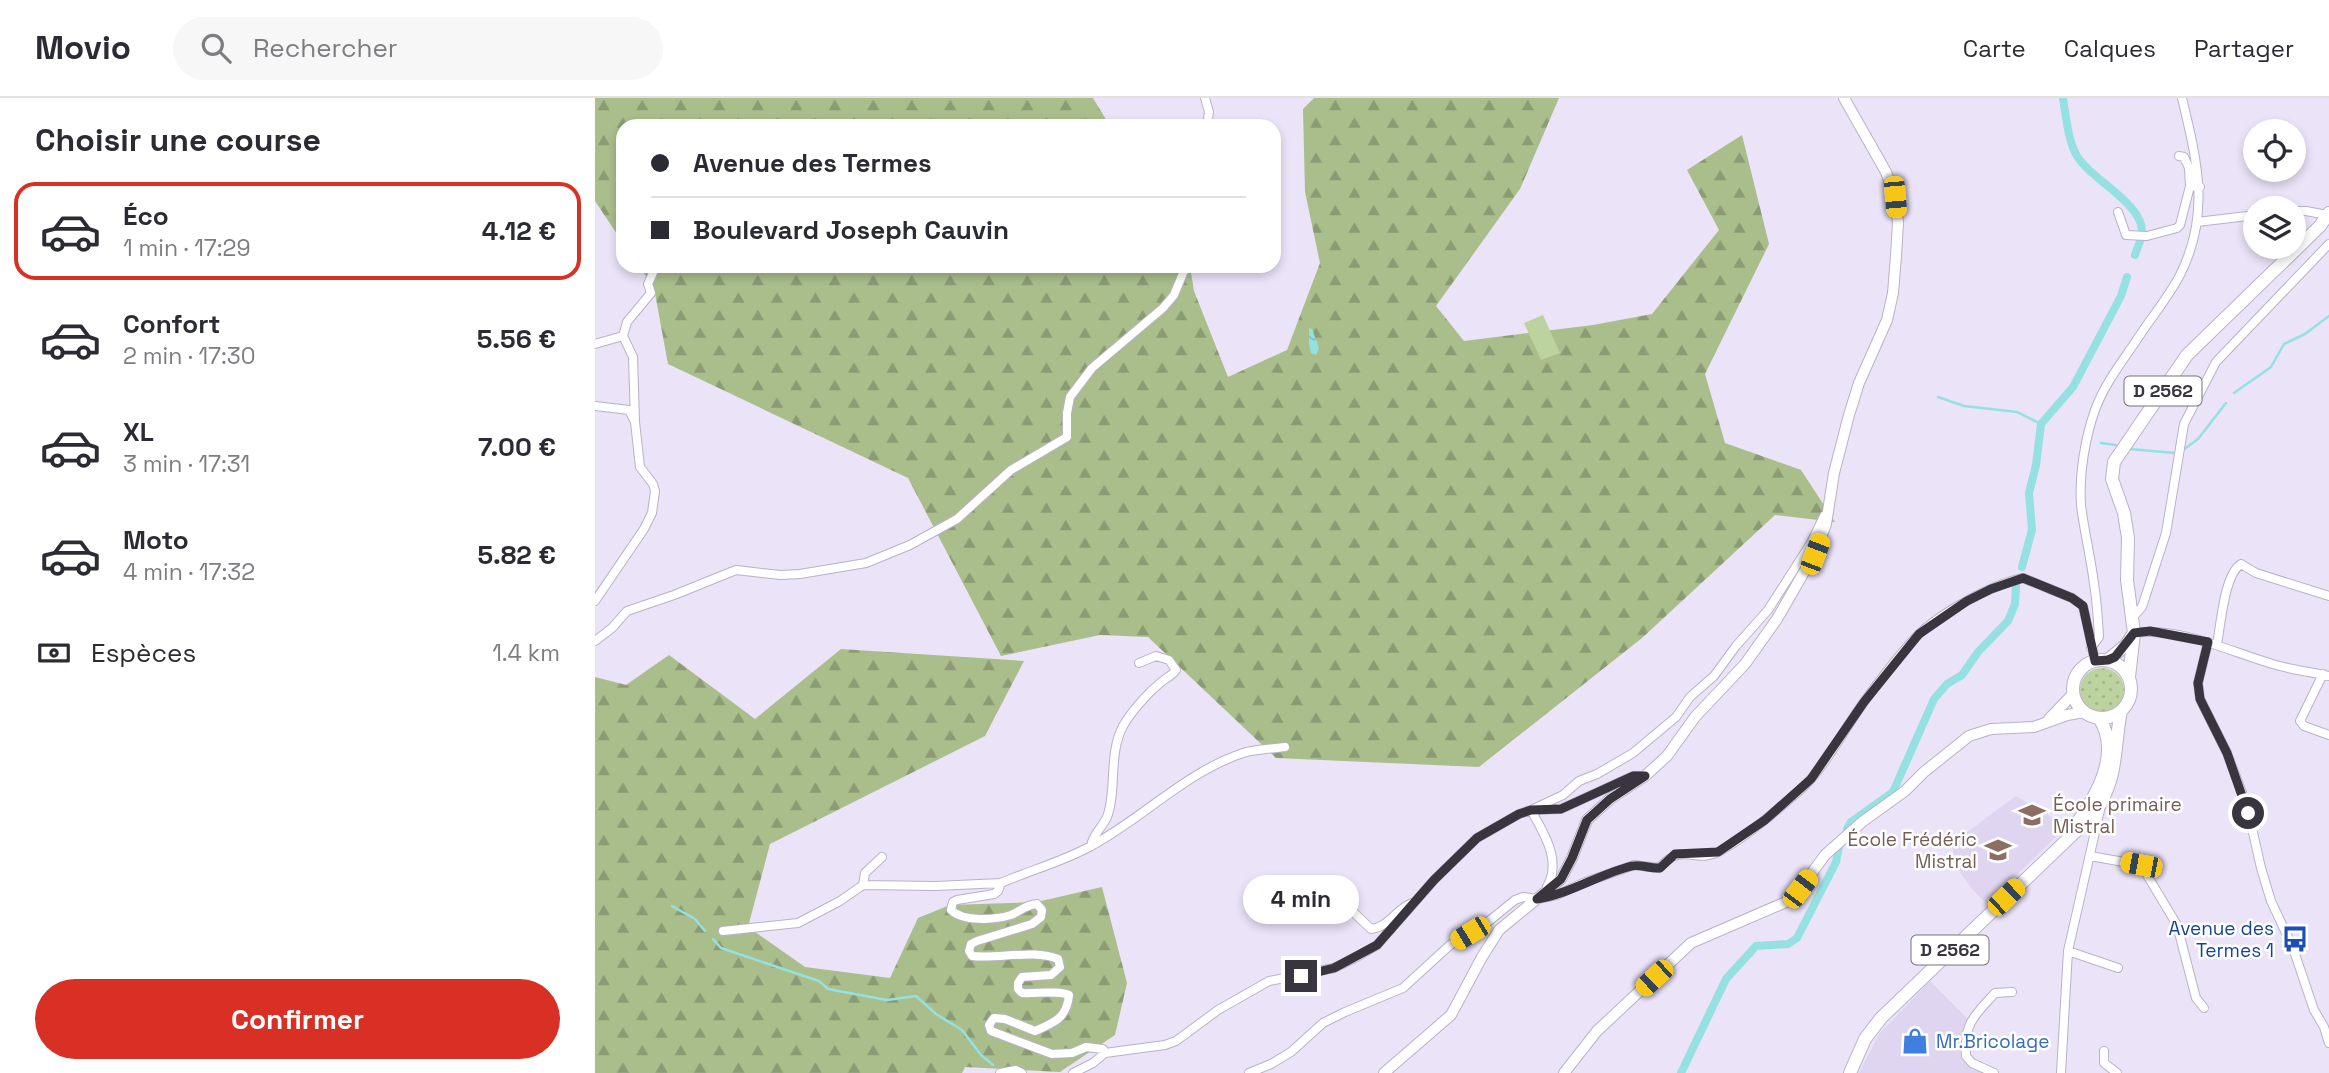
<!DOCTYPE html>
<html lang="fr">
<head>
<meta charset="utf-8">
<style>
  body { margin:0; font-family:"Space Grotesk",sans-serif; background:#f7f7f7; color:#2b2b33; height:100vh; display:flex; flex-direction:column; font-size:26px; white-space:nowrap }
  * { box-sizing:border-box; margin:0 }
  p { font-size:23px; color:#7c7c81 }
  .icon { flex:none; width:38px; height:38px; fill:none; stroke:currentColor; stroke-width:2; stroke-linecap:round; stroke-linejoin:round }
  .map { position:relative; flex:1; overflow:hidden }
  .drawer { display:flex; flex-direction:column; background:#fff; width:595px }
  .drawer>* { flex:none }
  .top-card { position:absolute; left:21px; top:21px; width:665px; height:154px; border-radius:21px; box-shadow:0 4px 10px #0003; display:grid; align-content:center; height:154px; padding:0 35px; background:#fff }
  .tools { position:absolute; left:1648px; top:21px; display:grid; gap:14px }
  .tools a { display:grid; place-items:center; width:63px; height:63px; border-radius:50%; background:#fff; box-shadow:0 4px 10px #0003; font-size:35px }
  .end { position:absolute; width:32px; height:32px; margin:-16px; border:9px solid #38353e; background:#fff; box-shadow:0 0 0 4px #fff }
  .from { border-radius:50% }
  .bubble { position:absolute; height:49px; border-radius:24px; background:#fff; box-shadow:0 4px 10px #0003; font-size:23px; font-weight:800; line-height:49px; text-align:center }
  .car { position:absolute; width:21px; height:42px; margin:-21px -10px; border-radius:9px; box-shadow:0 0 5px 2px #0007; background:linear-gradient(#f5c518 24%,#345 0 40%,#f5c518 0 76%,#345 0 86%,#f5c518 0) }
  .top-card b { display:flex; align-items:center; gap:24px; height:66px; font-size:26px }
  .top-card b+b { border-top:2px solid #e1e1e2 }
  .top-card i { width:18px; height:18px; background:#2b2b33 }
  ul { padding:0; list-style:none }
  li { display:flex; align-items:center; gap:21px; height:98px; margin:0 14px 10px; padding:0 21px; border:4px solid transparent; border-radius:21px }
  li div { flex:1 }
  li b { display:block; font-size:26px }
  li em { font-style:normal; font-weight:800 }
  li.active { border-color:#d93025 }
  li>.icon { width:63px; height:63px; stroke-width:1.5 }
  h2 { padding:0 35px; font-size:32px; line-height:84px }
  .pay { display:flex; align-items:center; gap:18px; height:77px; padding:0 35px; font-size:26px }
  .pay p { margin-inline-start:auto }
  .action { display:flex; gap:14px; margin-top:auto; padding:14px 35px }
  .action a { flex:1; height:80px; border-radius:42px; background:#d93025; color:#fff; font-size:28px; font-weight:800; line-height:80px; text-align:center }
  header { display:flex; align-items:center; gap:42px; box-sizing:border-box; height:98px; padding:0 35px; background:#fff; border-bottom:2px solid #e1e1e2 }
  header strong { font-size:33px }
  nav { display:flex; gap:38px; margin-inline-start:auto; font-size:24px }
  .search { width:490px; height:63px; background:#f7f7f7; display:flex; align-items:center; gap:18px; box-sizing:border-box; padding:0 24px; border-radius:38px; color:#7c7c81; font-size:26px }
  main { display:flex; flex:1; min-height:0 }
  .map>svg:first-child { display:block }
  .built { fill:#dfd5f1 }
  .grass { fill:url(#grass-dots) }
  .forest { fill:url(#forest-firs) }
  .pitch { fill:#bdd39f }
  .water { fill:url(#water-ripples) }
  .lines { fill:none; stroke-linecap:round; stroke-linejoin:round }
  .stream { stroke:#95e0e1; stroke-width:2.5 }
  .canal { stroke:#95e0e1; stroke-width:8 }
  .minor-casing { stroke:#b9b2c6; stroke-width:10 }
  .secondary-casing { stroke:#b9b2c6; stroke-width:12 }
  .primary-casing { stroke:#b9b2c6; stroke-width:14 }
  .minor { stroke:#fff; stroke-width:8 }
  .secondary { stroke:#fff; stroke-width:10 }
  .primary { stroke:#fff; stroke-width:12 }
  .route { stroke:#38353e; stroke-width:9 }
  .labels { text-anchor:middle; stroke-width:5; stroke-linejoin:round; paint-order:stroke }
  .shield { fill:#fff; stroke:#747278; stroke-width:2 }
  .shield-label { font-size:18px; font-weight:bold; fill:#38353e }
  .education-label { font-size:19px; fill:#785e54; stroke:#fff; text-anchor:start }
  .transit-label { font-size:19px; fill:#164399; stroke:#fff; text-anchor:end }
  .shop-label { font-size:19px; fill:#366cbe; stroke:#fff; text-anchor:start }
</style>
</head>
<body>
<header>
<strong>Movio</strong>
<div class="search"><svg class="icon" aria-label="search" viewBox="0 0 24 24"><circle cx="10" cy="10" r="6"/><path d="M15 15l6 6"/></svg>Rechercher</div>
<nav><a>Carte</a><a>Calques</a><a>Partager</a></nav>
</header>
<main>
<section class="drawer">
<h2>Choisir une course</h2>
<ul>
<li class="active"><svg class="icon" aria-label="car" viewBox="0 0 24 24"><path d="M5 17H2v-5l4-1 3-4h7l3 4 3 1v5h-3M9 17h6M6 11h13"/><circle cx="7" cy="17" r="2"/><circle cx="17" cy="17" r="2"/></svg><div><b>Éco</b><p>1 min · 17:29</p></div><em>4.12 €</em></li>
<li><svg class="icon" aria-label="car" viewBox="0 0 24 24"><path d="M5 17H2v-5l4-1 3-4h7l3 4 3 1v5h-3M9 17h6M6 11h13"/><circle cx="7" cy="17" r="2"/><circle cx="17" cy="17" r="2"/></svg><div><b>Confort</b><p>2 min · 17:30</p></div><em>5.56 €</em></li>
<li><svg class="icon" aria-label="car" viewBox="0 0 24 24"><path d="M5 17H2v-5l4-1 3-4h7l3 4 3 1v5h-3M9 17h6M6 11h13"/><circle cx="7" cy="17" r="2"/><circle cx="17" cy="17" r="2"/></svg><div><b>XL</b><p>3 min · 17:31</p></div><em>7.00 €</em></li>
<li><svg class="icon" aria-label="car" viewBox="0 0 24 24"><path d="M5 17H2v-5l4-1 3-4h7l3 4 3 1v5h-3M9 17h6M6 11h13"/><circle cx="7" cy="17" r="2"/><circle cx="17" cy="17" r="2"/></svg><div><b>Moto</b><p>4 min · 17:32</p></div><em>5.82 €</em></li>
</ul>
<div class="pay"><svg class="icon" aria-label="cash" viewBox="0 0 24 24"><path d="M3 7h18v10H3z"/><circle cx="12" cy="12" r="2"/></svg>Espèces<p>1.4 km</p></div>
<div class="action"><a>Confirmer</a></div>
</section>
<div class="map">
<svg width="1734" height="975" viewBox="0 0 1734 975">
  <defs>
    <pattern id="grass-dots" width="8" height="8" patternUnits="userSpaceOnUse" patternTransform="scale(1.75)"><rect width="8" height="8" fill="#bdd39f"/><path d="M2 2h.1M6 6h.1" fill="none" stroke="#a3b68a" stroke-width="1.8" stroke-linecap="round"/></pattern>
    <pattern id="forest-firs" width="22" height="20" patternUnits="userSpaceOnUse" patternTransform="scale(1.75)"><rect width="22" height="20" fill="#a9be8b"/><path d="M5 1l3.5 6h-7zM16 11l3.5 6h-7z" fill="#8b9b73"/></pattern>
    <pattern id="water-ripples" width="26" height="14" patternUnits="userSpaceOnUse" patternTransform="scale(1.75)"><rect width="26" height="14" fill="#95e0e1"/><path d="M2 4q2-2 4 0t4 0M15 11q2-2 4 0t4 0" fill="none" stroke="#81c1c2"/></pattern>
  </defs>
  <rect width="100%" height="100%" fill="#ebe3f8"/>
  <path class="built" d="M1421,698l37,22 9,13 -75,73 -15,-15 -17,-24 -4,-29 12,-1z
    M1335,883l37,37 -7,33 2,9 24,13h-127l20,-39z"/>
  <path class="grass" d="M1485 592a22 22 0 1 1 44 0a22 22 0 1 1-44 0Z"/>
  <path class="forest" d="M0,0h498l17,28h-487v117l-28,-42z
    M719,0h245l-39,91 -84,117 28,35 129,-16 59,-11 67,-84 -32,-60 55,-35 27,109 -64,130 20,69 76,27 34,52 -60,-7 -133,123 -163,129 -203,-9 -128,-121 -48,-2 -99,21 -93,-178 -240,-114 -14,-76 -15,-22h551l4,25 34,86 59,-27 33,-87 -15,-71 -2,-83z
    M246,551l183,12 -39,75 -215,108 -22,83 57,40 85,11 28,-60 32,-13 87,-3 65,-15 25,96 -12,52 -55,37 -95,-5 -3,6h-367v-396l31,8 43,-30 86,64z"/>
  <path class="pitch" d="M948,217l17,38 -19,7 -17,-37z"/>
  <path class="water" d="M714,230l3,1 7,19 -3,7 -5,-2 -2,-9z"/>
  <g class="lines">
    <path class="stream" d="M1639,295l37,-26 13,-23 21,-10 24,-18
      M1343,299l26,9 53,6 24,12
      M1506,345l15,2
      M1534,351l46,4
      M1588,352l15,-11 28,-36
      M77,808l23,13 10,12
      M118,841l8,9 98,33 9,8 59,11 29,-4 20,18 26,16 19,25 12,10"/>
    <path class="canal" d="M1468,0c3,18 5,43 14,58 14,24 68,48 65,78 -1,7 -5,14 -7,21
      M1427,469l10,-37 -3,-37 7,-28 5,-41 32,-37 48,-91 6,-19
      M1252,731l4,-7 42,-30 41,-93 13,-15 15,-9 16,-23 30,-31 7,-17 1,-18
      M1086,975l45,-94 30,-33 32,-2 9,-6 39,-76 3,-15"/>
    <g class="minor-casing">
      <path id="minor" d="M610,0l4,14 -2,14
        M1584,58l5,1 5,11 1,18
        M1699,113h12l21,4
        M1523,114l8,23 21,1 30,-8 3,-3 10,-39 10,1
        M1602,124l59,-7
        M28,238l4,-14 24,-29 -3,-9 8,-18
        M0,246l28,-8 10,21 2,65 5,45 13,17 2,7 -3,22 -8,16 -49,72
        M0,308l34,4 5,10
        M1538,519l9,-10 24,-74 18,-109 32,-62 113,-118
        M1539,535c49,-6 96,19 142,32 17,5 36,7 53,11
        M0,543l17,-13 15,-17 47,-16 62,-25 44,5 20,-1 66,-11 44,-18 47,-26 54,-49 56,-33v-24l3,-16 22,-29 71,-60 11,-13 12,-29
        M1613,544l-10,41 2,16 27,54 20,53 14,62 10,33 22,47 21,62 10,17 5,16
        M1622,546c4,-20 7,-69 24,-80l15,9 73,23
        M1496,550l8,-11c-1,-18 -2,-36 -5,-53 -3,-26 -10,-53 -13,-79 -2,-30 4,-67 14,-95 9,-25 26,-47 41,-69 14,-22 32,-43 44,-66 31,-62 17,-114 2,-177
        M1728,576l-23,47 4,5 25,9
        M496,748c2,-12 11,-18 16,-29 10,-25 1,-63 16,-91 8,-14 24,-32 36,-42 6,-6 12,-7 17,-14l-7,-10 -13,-4 -17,7
        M1495,758l51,9 36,60 19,73 8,10
        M406,785c30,-13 61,-21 90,-37 52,-28 95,-74 152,-93 13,-4 28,-4 42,-6
        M268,787l2,-12 17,-16
        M952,789c15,-26 -3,-54 -16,-77l32,-15 16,-14 18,-7 36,-21 43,-36 14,-20 24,-21 22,-30 32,-36 43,-67 13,-27
        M751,807l25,24c18,-2 25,-20 41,-26
        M128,833l75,-8 42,-22 23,-16 73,1 65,-3 -3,8 -4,3 -37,6 -4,2 -2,8c12,12 44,10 60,5 10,-4 14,-10 26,-11l5,6 -1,7 -9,7 -55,17 -6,3 -2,7 3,5c26,3 63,-7 86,3l2,8 -9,8 -29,2 -4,6v6l4,4c13,1 36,-3 47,2 -2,23 -15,28 -34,36l-30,-12 -11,-1 -5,7 2,6 61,23 20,-1 14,-6 17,2 2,4
        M1473,853l50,17
        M1509,953v12l13,10
        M405,975l16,-3 6,3
        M478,975l20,-10 12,-10 60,-8 11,-4 42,-31 51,-29 65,-13 21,-10 22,-13 57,-65 43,-42 42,-24 12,-4 30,-1 72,-33h12
        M654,975l22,-9 20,-12 32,-29 22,-11 58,-24 47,-43 39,-24 26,-21 8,-3 14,2 20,-4 26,-12 51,-18 25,3c24,-27 36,-4 59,-16 26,-13 58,-41 80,-60 28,-25 44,-60 66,-90 16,-22 34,-46 53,-66 23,-23 74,-51 106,-58l49,20 11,8 12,55
        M1399,975l-22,-10 -6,-7c-2,-33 8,-40 29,-63l17,-1
        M1466,975l7,-122 32,-141"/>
    </g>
    <g class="secondary-casing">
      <path id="secondary" d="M1454,621l25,-26
        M789,975l67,-58 31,-58 17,-27 62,-51 11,-21 15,-38 23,-21 35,-23 22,-20 28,-39 50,-53 32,-45 38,-66 11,-29 8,-51 15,-58 10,-32 28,-63 6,-27 3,-37 2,-33 -3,-26 -9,-25 -42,-74
        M969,975l33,-42 94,-88 95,-41 14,-13 25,-34 37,-33 43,-31 19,-19 45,-36 22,-7 43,-2 33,-12 18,-3"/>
    </g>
    <g class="primary-casing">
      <path id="primary" d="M1513,562l18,-15 8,-12
        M1478 591a29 29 0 1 1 58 0a29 29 0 1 1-58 0Z
        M1534,579l5,-44 -7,-53 1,-42 -4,-25 -12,-34 2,-17 73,-107 133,-129 9,-13
        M1482,725c21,-29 44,-72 22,-105
        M1255,975l15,-34 16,-21 215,-206c23,-39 17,-59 25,-101"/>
    </g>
    <use href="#minor" class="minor"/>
    <use href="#secondary" class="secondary"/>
    <use href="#primary" class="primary"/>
  </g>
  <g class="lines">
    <path class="route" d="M706,878l33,-8 43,-23 57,-65 43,-42 42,-24 12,-4 30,-1 72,-33h12l-35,23 -23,21 -15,38 -11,21 -24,20c33,-5 62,-25 95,-33 9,-2 18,3 28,2l15,-14 43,-2 47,-32 46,-41 53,-77 55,-68 48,-33 24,-12 32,-11 49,20 11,8 12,55 13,-1 7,-3 19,-24 16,-2 58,11 -10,41 2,16 27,54 21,60"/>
  </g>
  <defs>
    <g id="school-bare" transform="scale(2.1)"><path d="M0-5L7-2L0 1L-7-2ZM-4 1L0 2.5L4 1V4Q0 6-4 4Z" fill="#8d6e63" stroke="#fff" stroke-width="2.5" paint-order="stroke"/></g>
    <g id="bus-bare" transform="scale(2.1)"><path d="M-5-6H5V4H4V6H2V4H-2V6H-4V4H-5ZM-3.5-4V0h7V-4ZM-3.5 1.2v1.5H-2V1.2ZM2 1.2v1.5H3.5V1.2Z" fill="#1a4fb4" stroke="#fff" stroke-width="2.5" paint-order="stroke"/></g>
    <g id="shop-bare" transform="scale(2.1)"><path d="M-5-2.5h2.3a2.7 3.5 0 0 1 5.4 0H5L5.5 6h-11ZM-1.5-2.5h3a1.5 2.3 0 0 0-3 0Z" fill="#3f7fe0" stroke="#fff" stroke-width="2.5" paint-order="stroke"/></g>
  </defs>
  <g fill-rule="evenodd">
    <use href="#school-bare" x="1437" y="717"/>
    <use href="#school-bare" x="1403" y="752"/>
    <use href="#bus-bare" x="1700" y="841"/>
    <use href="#shop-bare" x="1320" y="943"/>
  </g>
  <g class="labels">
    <g class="shield">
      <rect x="1529.5" y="278.5" width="77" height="29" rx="5"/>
      <rect x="1316.5" y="837.5" width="77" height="29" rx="5"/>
    </g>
    <g class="shield-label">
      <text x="1568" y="299">D 2562</text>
      <text x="1355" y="858">D 2562</text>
    </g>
    <g class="education-label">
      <text x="1458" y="713">École primaire<tspan x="1458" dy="22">Mistral</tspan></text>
      <text x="1382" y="748" text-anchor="end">École Frédéric<tspan x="1382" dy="22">Mistral</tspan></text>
    </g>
    <g class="transit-label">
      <text x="1679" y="837">Avenue des<tspan x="1679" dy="22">Termes 1</tspan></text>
    </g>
    <g class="shop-label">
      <text x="1341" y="950">Mr.Bricolage</text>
    </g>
  </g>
</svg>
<div class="tools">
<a><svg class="icon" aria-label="locate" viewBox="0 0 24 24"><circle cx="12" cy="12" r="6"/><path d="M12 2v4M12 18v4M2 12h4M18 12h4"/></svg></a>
<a><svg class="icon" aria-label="layers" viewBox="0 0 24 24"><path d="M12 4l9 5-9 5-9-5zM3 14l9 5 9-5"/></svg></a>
</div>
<i class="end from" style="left:1653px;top:715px"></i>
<i class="end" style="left:706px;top:878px"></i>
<div class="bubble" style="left:648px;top:777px;width:116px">4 min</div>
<i class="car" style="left:1300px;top:99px;rotate:175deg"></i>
<i class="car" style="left:1220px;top:456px;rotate:21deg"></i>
<i class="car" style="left:1546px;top:767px;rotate:281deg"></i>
<i class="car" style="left:1205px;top:791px;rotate:37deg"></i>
<i class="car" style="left:1411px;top:799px;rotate:46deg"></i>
<i class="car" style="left:875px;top:835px;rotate:239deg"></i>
<i class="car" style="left:1059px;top:880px;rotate:227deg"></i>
<div class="top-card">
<b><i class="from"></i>Avenue des Termes</b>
<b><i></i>Boulevard Joseph Cauvin</b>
</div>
</div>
</main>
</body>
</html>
